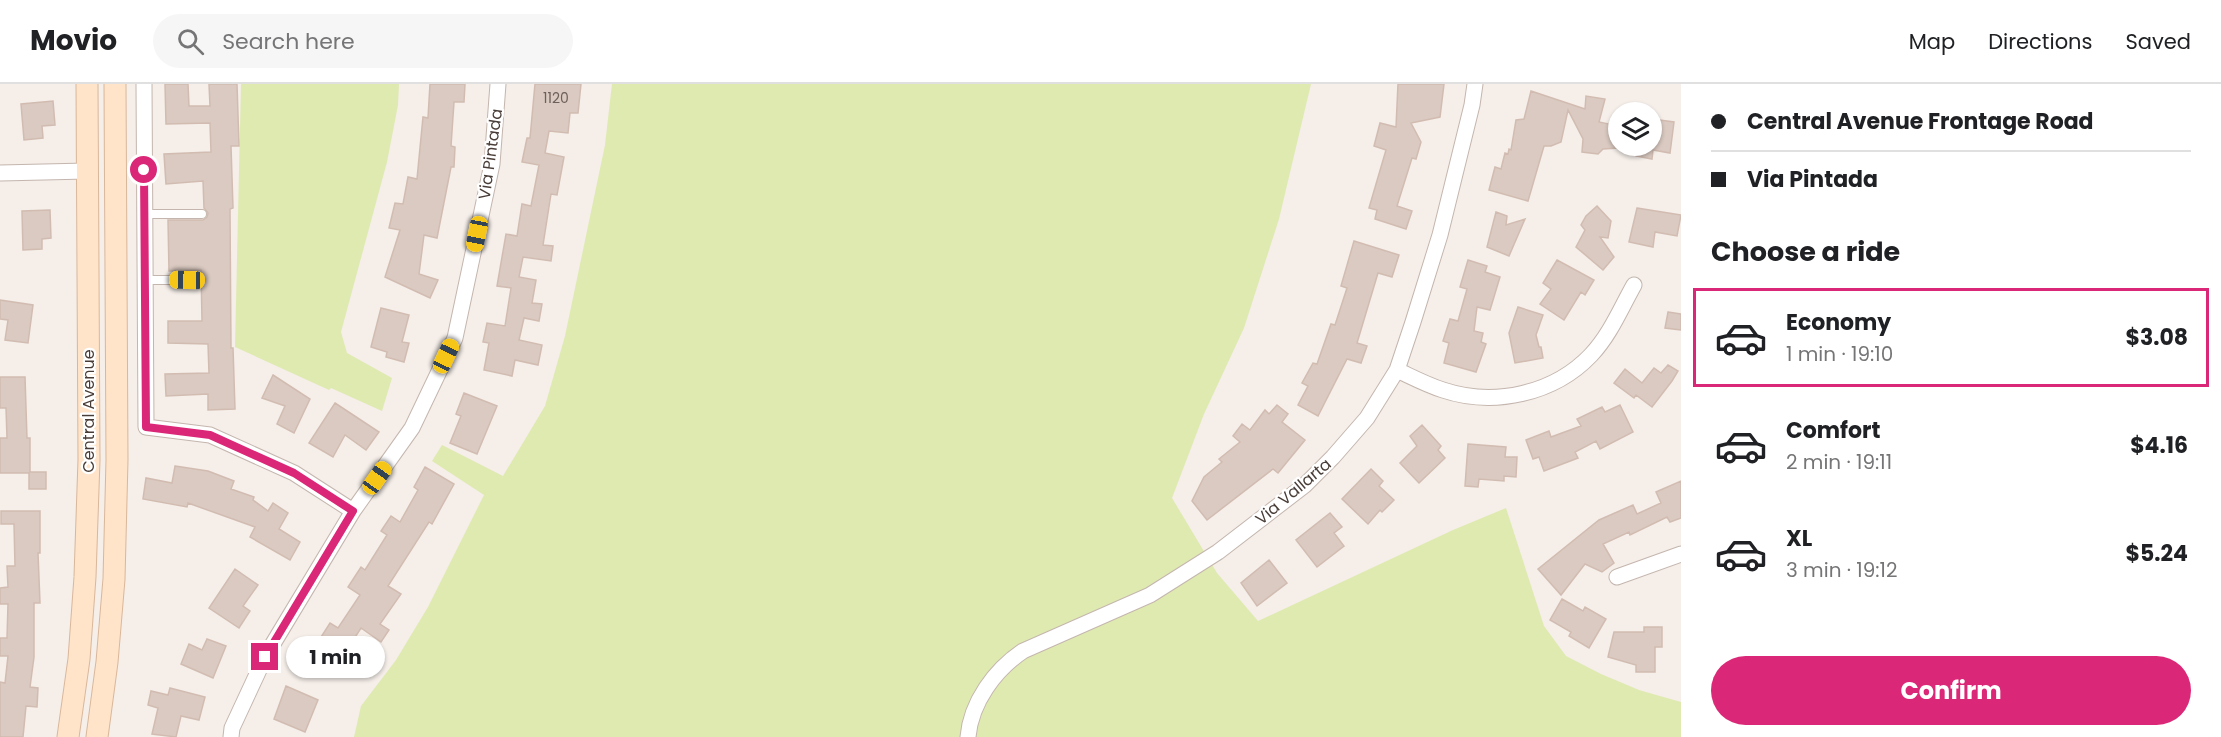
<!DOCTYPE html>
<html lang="en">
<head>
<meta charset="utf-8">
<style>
  body { margin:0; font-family:Poppins,sans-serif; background:#f6f6f6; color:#202124; height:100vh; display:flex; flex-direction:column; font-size:22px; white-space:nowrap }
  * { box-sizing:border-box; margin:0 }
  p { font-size:20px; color:#757577 }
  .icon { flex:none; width:33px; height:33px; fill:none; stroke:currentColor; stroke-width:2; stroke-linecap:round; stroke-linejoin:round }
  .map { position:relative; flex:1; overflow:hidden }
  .sheet { display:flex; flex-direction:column; background:#fff; width:540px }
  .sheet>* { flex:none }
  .hud { display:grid; align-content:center; height:132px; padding:0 30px; background:#fff }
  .controls { position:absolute; left:1608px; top:18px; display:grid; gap:12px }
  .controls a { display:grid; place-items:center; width:54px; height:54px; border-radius:50%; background:#fff; box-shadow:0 2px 4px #0004; font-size:30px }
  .end { position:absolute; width:27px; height:27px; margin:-14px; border:8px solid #db2777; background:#fff; box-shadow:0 0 0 3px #fff }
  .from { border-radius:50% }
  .bubble { position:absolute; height:42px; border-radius:21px; background:#fff; box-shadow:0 2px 4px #0004; font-size:20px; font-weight:700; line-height:42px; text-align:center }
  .car { position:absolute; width:18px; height:36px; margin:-18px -9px; border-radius:8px; box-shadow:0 0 4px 2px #0007; background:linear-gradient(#f5c518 24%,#345 0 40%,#f5c518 0 76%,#345 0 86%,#f5c518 0) }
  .hud b { display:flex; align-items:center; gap:21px; height:57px; font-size:22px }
  .hud b+b { border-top:2px solid #e0e0e0 }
  .hud i { width:15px; height:15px; background:#202124 }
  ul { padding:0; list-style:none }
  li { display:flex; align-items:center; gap:18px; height:99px; margin:0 12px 9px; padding:0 18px; border:3px solid transparent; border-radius:0px }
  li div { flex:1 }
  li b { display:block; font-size:22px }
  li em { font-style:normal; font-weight:700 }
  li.selected { border-color:#db2777 }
  li>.icon { width:54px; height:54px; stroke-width:1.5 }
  h2 { padding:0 30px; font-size:27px; line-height:72px }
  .action { display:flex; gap:12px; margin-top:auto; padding:12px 30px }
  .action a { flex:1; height:69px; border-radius:36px; background:#db2777; color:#fff; font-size:24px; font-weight:700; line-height:69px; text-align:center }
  header { display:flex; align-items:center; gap:36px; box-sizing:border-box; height:84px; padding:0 30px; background:#fff; border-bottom:2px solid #e0e0e0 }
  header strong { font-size:28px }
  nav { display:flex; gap:33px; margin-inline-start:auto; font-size:21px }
  .search { width:420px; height:54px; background:#f6f6f6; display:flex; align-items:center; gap:15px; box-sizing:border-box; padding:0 21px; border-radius:33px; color:#757577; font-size:22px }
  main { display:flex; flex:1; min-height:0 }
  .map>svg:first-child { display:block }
  .green { fill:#dfeab1 }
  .building { fill:#dacac1; stroke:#d2bcb1; stroke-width:1.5 }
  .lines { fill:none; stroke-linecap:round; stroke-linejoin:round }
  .service-casing { stroke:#c4b6ae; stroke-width:10 }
  .minor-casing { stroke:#c4b6ae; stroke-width:17 }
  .secondary-casing { stroke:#d9b79a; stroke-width:23 }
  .service { stroke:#fff; stroke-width:8 }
  .minor { stroke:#fff; stroke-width:15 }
  .secondary { stroke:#ffe4c9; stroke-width:21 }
  .route { stroke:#db2777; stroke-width:8 }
  .labels { text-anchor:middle; stroke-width:4.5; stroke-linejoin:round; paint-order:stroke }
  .number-label { font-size:14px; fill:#6d605a }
  .street-label { font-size:16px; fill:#493d37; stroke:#fff }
</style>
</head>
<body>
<header>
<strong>Movio</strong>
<div class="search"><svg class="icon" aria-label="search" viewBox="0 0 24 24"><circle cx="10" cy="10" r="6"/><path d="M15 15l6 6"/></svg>Search here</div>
<nav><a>Map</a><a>Directions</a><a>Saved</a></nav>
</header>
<main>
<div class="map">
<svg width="1681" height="653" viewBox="0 0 1681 653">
  <rect width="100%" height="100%" fill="#f5eee9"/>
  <path class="green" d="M241,0h158l-1,21 -11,57 -46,170 6,21 45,25 -10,33 -51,-23 -2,2 -94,-43z
    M612,0h699l-32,135 -35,109 -40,86 -32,84 45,75 41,48 195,-91 53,-22 38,118 22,30 35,18 38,16 42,12v35h-1327l7,-31 35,-46 32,-53 56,-112 -52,-34 10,-16 61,31 42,-70 20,-70 40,-191z"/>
  <path class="building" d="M165,0h23l1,22h21l-1,-22h28l2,62h-8l2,62 -3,1 1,139h2l2,61 -27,1v-16l-42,2 -1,-22 44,-1 -1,-29 -40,-1v-22h34l-1,-51 -32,1 -1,-51h35l4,-3 1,-4 -4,-5 -1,-27 -37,3 -2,-30 47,-2 -1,-29 -44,1z
    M430,0h35l-1,18h-10l-3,44 4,1 -1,20h-3l-14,71 -13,-3 -5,39 19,6 -8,18 -45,-21 15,-47 -11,-2 6,-25 8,1 5,-27 9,2 6,-62 5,1z
    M535,0h46l-3,29h-8l-2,20 -19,-2 -4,22 19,4 -7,38 -6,-1 -8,51 10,1 -2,15 -28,-4 -4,20 17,3 -4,23 10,1 -3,17 -15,-3 -5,22 23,5 -4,20 -23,-5 -3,16 -28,-6 5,-27 -6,-1 4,-19 18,3 6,-38 -14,-2 9,-52 11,2 5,-32 9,2 8,-41 -17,-3 5,-24h3z
    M1398,0h46l-4,33 -29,6 10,19 -5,17 -4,-1 -15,48 15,5 -6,18 -31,-10 2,-9 -8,-2 17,-58 -12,-4 6,-23 16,4z
    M1531,7l54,18 1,-13 19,3 -6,23 19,4v22l-15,1 -5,5 -16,-2 1,-13 -15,-29 -7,32 -10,4h-7l-16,55 -39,-11 6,-23 6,2 4,-16 3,1 1,-5 2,1 5,-30 8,-1z
    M53,17l2,24 -13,1 1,12 -19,2 -3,-36z
    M1652,35l22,3 -4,31 -17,-3 -1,9 -16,-3 1,-10h15z
    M1597,122l14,15 -3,17 -8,-1 14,20 -11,13 -27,-23 9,-17 -4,-5 5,-9z
    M1637,124l44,7 -4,21 -22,-4 -2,15 -24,-5z
    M50,126l1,28 -9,1v10l-19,1 -1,-39z
    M1496,128l11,4 -1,9 19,-6 -16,37 -22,-9z
    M1354,157l45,14 -7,22 -14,-4 -21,70 10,3 -6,17 -14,-4 -29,57 -20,-11 10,-19 -6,-3 11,-20 4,1 14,-40 4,1 12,-37 -6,-2z
    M1468,176l19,6 -2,6 15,5 -10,33 -13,-3 -3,24 9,2 -2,9 5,2 -10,28 -32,-9 5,-20 -6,-2 7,-22 8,2 9,-32 -7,-2z
    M1557,176l37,20 -9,15 -4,-3 -17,28 -24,-16 11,-15 -8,-6z
    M0,216l33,5 -5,38 -23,-3 3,-20 -8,-1z
    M1518,223l25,8 -7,20 3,12h2l2,11 -28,5 -6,-30z
    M381,224l28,7 -7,27 7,1 -5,19 -18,-5 1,-5 -16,-5z
    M1668,228l13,2v16l-16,-2z
    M1668,281l10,6 -6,10 -20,26 -16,-12 -2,3 -20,-15 11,-14 17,14 12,-15 7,5z
    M273,291l37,24 -16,34 -17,-9 8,-18 -23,-8z
    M0,293h25l2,61h3v34h16v17h-17v-16h-29v-35h7l-1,-30h-6z
    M464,309l33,13 -20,48 -27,-11 11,-27 -5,-2z
    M335,319l44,29 -13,18 -21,-15 -12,22 -24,-14z
    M1277,321l11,9 -6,8 23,18 -27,33 -5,-4 -66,51 -15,-19 12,-24 18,-15 -3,-3 21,-17 -7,-6 9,-12 8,6 15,-20 4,4z
    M1620,321l13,27 -33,17 -4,-8 -21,11 3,6 -34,13 -5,-14 -6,2 -7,-19 23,-9 2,6 30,-11 -4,-7 25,-12 3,5z
    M1422,341l19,21 -3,4 7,8 -26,25 -19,-20 17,-17 -7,-10z
    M1468,360l38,3 -1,10h12l-1,20 -12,-1v5l-25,-2 -1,8 -13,-1z
    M175,382l33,5 26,10 -3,8 23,8 -1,3 15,11 5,-8 15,10 -9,16 21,13 -10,18 -40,-23 5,-10 -67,-24 -1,4 -44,-8 3,-21 26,5z
    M425,383l29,17 -22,40 -3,-2 -41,64 13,8 -21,30 9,6 -8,12 -20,-14 -29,45 -14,-10 -6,9 -16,-10 14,-20 6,3 14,-22 8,5 22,-33 -12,-8 13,-20 4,3 22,-35 -6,-4 10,-15 9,6 18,-32 -4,-3z
    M1371,385l12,12 -4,5 15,14 -12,12 -2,-2 -12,14 -26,-25z
    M1681,397v37l-11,4 -3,-5 -37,18 -1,-3 -26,12 11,19 -12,9 -17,-8 -24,31 -23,-26 61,-49 34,-15 4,9 24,-11 -5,-11z
    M1,427h39v42h-2l2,50h-6v54l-4,30 8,1 -1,19 -11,-1 -3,31h-23v-55l5,1 3,-27h-8v-18h7l1,-34h-8v-16l8,-1 -1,-21h8l-1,-42h-13z
    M1330,429l12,14 -8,6 10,13 -27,21 -21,-27z
    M1269,476l18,23 -30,23 -16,-23z
    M235,485l23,16 -15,21 7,5 -11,17 -30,-20z
    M1562,515l21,12 2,-4 21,12 -17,29 -20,-12 2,-4 -21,-12z
    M1644,543h18v20h-7v25h-19v-7l-28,-8 6,-25h30z
    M207,555l19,7 -13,32 -32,-14 8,-20 13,6z
    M286,602l32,14 -13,32 -31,-13z
    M170,604l35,9 -6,23 -18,-4 -5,21 -24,-3 6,-26 -10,-3 3,-14 17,4z"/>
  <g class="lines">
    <g class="service-casing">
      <path id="service" d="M145,130h57
        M145,196h42"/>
    </g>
    <g class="minor-casing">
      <path id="minor" d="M144,0l2,343 64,8 84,38 59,38
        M0,89l87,-2
        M1397,286c15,7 30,15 46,20 51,17 111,4 148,-35 19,-20 30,-47 43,-70
        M1617,493l64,-23
        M231,653l1,-9 33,-71 88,-146 59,-83 43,-90 37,-174 6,-80
        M968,653c3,-35 27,-67 55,-86l127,-56 68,-43 87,-67 28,-28 34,-39 30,-48 16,-48 27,-87 32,-130 3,-21"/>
    </g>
    <g class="secondary-casing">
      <path id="secondary" d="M68,653l11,-78 6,-82 4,-117 -2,-376
        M97,653l10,-75 7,-83 3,-119 -2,-376"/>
    </g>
    <use href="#service" class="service"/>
    <use href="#minor" class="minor"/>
    <use href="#secondary" class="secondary"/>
  </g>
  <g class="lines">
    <path class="route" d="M144,86l2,257 64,8 84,38 59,38 -88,146"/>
  </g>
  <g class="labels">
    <g class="number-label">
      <text x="556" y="19">1120</text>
    </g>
    <g class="street-label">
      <text transform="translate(490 70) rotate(-82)" y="6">Via Pintada</text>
      <text transform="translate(88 327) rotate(-90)" y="6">Central Avenue</text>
      <text transform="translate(1293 407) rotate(-40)" y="6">Via Vallarta</text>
    </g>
  </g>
</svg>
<div class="controls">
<a><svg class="icon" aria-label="layers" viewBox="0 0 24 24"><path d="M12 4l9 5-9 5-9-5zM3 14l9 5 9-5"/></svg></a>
</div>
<i class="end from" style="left:144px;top:86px"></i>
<i class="end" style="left:265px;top:573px"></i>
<div class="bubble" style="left:286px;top:552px;width:99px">1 min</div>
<i class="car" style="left:477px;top:150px;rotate:191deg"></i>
<i class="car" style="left:187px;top:196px;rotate:271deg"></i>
<i class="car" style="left:446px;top:272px;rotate:25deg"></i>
<i class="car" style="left:377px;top:394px;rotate:35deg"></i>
</div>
<section class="sheet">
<div class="hud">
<b><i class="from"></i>Central Avenue Frontage Road</b>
<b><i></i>Via Pintada</b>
</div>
<h2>Choose a ride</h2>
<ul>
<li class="selected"><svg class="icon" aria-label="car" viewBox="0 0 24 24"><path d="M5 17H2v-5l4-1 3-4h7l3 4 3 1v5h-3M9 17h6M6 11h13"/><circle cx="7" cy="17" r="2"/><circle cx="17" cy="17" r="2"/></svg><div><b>Economy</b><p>1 min · 19:10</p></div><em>$3.08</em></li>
<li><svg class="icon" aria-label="car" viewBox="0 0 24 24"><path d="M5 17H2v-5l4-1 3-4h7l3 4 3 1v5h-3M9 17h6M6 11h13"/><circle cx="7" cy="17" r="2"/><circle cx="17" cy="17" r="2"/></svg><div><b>Comfort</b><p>2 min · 19:11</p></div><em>$4.16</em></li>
<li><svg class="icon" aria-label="car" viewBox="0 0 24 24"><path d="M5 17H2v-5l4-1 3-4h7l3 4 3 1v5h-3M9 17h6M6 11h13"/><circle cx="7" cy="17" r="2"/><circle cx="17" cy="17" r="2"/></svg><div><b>XL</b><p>3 min · 19:12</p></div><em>$5.24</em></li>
</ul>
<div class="action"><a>Confirm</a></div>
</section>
</main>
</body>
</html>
